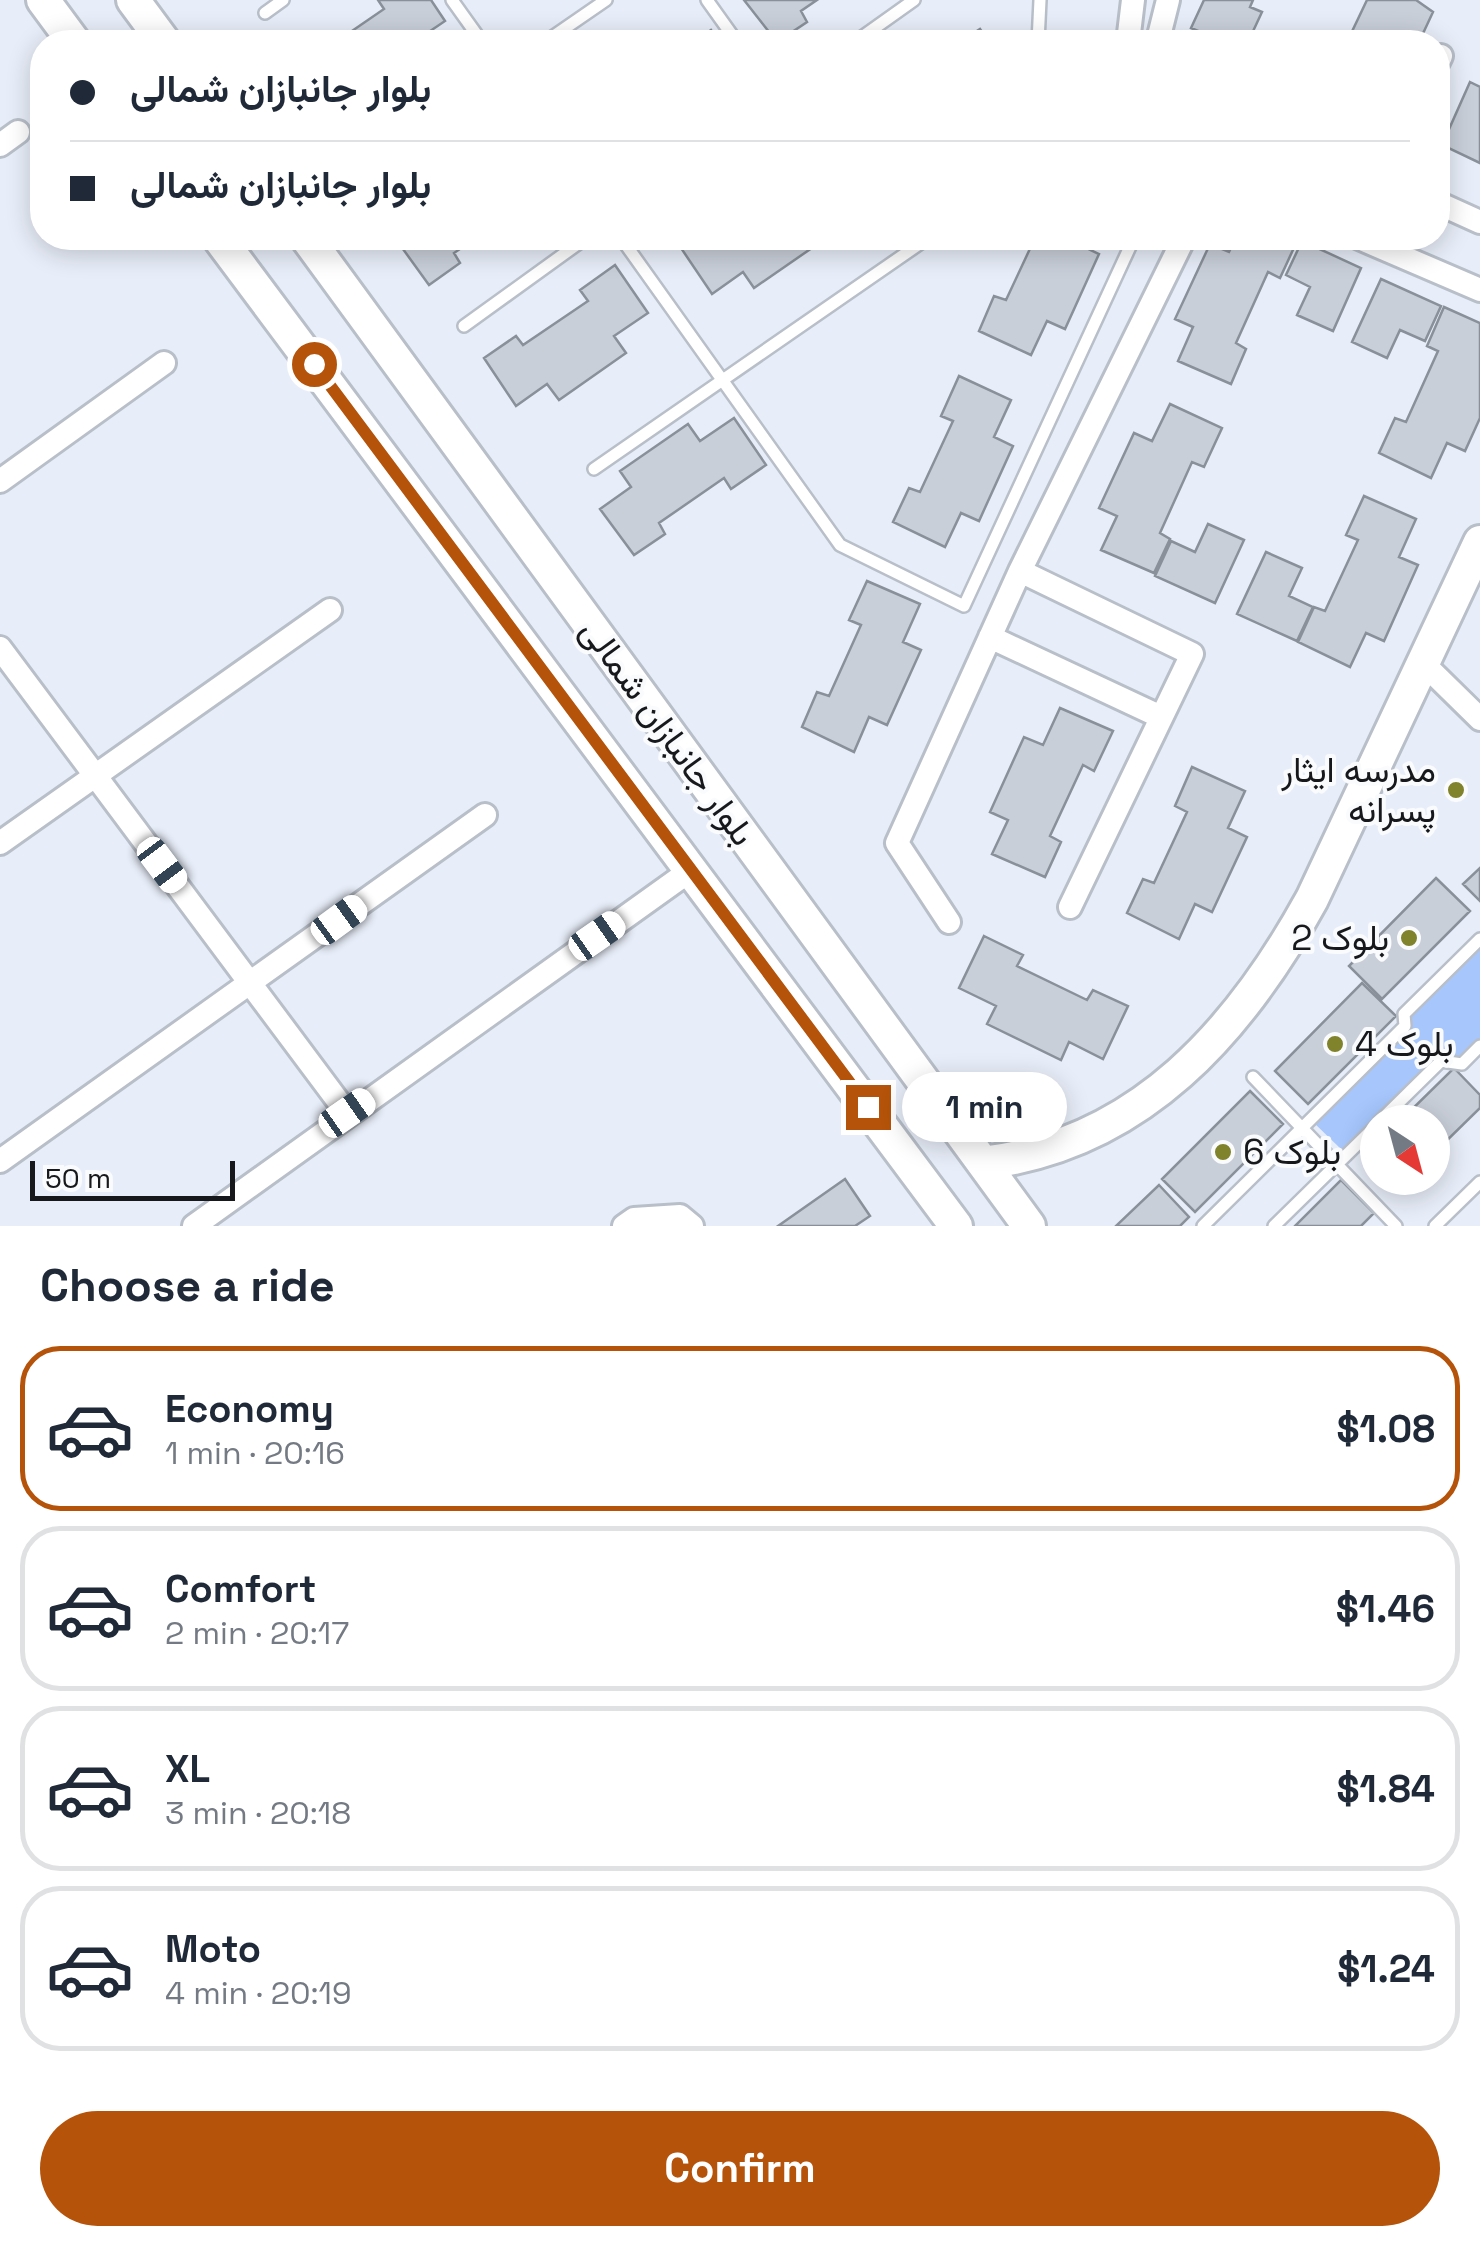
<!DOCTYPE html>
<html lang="en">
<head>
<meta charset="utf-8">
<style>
  body { margin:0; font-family:"Space Grotesk",Vazirmatn,sans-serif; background:#f2f2f3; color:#1f2937; height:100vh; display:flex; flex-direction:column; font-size:38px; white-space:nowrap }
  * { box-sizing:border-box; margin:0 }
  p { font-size:32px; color:#747a83 }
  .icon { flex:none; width:55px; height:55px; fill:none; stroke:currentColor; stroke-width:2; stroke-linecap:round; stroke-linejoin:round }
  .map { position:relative; height:1226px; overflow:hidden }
  .drawer { display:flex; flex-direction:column; background:#fff; flex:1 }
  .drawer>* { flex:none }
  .guide { position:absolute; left:30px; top:30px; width:1420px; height:220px; border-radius:40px; box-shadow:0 5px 25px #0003; display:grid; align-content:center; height:220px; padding:0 40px; background:#fff }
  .needle { width:65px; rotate:144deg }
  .buttons { position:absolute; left:1360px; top:1105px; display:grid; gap:20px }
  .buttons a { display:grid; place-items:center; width:90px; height:90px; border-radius:50%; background:#fff; box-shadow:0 5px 25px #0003; font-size:50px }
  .scale { position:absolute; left:30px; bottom:25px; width:205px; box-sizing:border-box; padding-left:10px; border:5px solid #16181c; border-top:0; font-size:28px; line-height:35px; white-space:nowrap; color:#16181c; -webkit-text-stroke:8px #fafbfd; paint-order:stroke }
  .end { position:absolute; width:45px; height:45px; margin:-22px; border:12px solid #b45309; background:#fff; box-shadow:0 0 0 5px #fff }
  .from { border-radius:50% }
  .bubble { position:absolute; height:70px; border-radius:35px; background:#fff; box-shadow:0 5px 25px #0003; font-size:32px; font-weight:800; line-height:70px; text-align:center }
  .car { position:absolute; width:30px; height:60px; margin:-30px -15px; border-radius:12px; box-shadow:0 0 8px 2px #0007; background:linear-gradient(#fff 24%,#345 0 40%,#fff 0 76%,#345 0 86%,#fff 0) }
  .guide b { display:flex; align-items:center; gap:35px; height:95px; font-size:38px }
  .guide b+b { border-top:2px solid #e0e1e3 }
  .guide i { width:25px; height:25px; background:#1f2937 }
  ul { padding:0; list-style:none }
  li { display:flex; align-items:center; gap:30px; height:165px; margin:0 20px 15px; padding:0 20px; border:5px solid #e0e1e3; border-radius:40px }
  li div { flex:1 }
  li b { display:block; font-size:38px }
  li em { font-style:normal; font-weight:800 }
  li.current { border-color:#b45309 }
  li>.icon { width:90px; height:90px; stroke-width:1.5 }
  h2 { padding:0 40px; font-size:45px; line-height:120px }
  .primary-button { display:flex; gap:20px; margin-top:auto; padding:20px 40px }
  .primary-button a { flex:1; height:115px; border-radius:60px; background:#b45309; color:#fff; font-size:40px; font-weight:800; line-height:115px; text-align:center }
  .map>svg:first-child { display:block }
  .green { fill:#a6c6fc }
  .building { fill:#c9cfd9; stroke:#8a9099; stroke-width:2.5 }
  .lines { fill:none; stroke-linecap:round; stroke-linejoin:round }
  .lane-casing { stroke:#b9bfc9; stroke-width:16 }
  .street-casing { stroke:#b9bfc9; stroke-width:28 }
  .secondary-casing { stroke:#b9bfc9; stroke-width:38 }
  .lane { stroke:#fff; stroke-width:11 }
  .street { stroke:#fff; stroke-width:22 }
  .secondary { stroke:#fff; stroke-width:32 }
  .route { stroke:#b45309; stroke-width:12 }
  .poi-dot { fill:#80822c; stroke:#fafbfd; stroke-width:4 }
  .labels { text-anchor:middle; stroke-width:8; stroke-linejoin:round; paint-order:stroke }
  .street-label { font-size:35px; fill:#16181c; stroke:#fafbfd }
  .poi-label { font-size:35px; fill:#16181c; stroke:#fafbfd; text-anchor:end }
</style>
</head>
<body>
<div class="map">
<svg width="1480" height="1226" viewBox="0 0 1480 1226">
  <rect width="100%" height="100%" fill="#e8eef9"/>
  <path class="green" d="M1480,947v91l-20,19 -19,-3 -99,96 -29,-28 98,-94 1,-12z"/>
  <path class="building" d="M378,0h53l14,21 -31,21h-78l48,-33z
    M744,0h73l-16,11 6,11 -30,20z
    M1204,0h49l-3,7 12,5 -14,30h-24l-33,-14z
    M1367,0h49l17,12 -14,30h-72z
    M980,29l9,13h-29z
    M711,30l9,12h-26z
    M1470,82l10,5v76l-38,-18z
    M395,238h81l-22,15 6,10 -31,22z
    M691,238h128l3,3 -68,47 -11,-16 -31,22 -33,-49z
    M1035,238h48l-3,7 19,9 -34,75 -18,-8 -16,34 -52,-24 15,-35 12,4z
    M1236,238l62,1 -18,39 -12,-6 -32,71 10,6 -15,35 -53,-23 15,-34 -18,-8 35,-75 19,8z
    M1302,241l59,27 -28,63 -36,-16 13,-28 -24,-12z
    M615,265l33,48 -34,23 12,17 -67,47 -12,-16 -31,22 -32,-48 32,-22 7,9 65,-44 -8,-11z
    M1381,279l60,27 -16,35 -25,-11 -13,28 -35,-16z
    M1444,307l36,16v95l-15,33 -18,-8 -16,35 -52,-25 16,-35 11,4 32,-71 -11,-5z
    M959,376l52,24 -17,37 19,9 -34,75 -18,-8 -16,34 -52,-25 16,-34 11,4 33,-71 -12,-5z
    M1170,404l52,24 -18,39 -12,-5 -32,71 10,6 -16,34 -53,-23 16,-34 -18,-8 35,-75 18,8z
    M734,418l32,47 -35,24 -7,-11 -65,45 6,11 -31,21 -34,-46 31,-22 -11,-16 68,-47 12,17z
    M1364,496l52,23 -17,38 19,8 -34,76 -18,-8 -16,34 -52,-25 16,-35 11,4 33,-71 -12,-5z
    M1208,524l36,16 -29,63 -60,-27 16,-35 24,11z
    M1266,552l36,16 -13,28 24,11 -16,34 -60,-27z
    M867,581l53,23 -17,38 18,8 -34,75 -18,-8 -15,35 -52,-25 15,-35 12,4 32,-71 -12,-5z
    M1060,708l53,23 -19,40 -11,-6 -33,71 11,6 -16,35 -53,-23 16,-34 -18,-8 34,-75 19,8z
    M1192,767l53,24 -17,37 19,9 -35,75 -17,-8 -16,35 -52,-26 16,-34 11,4 33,-71 -12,-6z
    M1480,868v33l-17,-17z
    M1436,878l34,33 -88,88 -33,-33z
    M984,936l39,19 -6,11 70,34 6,-10 35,16 -25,53 -34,-17 -8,18 -74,-36 9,-18 -37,-18z
    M1362,983l34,33 -88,88 -33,-33z
    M1454,1068l26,27v13l-48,47v-33h-33z
    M1250,1091l33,33 -88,88 -33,-33z
    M845,1179l25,37 -15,10h-77z
    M1341,1180l33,33 -13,13h-66z
    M1159,1185l30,32 -9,9h-64z"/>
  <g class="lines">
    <g class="lane-casing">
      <path id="lane" d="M452,0l30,42
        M707,0l30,42
        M265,13l18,-13
        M545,42l61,-42
        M855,42l59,-42
        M1038,42l2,-42
        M621,238l219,307 124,61 170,-368
        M464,326l122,-88
        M594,469l334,-231
        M1253,1077l143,149
        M1379,1122l62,-61 21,3 18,-18
        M1203,1226l202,-200 -1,-12 76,-75
        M1274,1226l104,-102
        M1435,1226l45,-44"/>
    </g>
    <g class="street-casing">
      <path id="street" d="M1128,42l5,-42
        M1162,42l-3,-6 9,-36
        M1438,62l3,-6
        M0,145l18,-13
        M1438,203l42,19
        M1359,238l121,52
        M0,481l164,-118
        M1020,571l172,83 -122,253
        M990,637l171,80
        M0,648l347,465
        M1424,664l56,55
        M0,843l330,-233
        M949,922l-52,-79 123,-272 164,-333
        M0,1161l485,-346
        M194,1226l497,-356
        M624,1226l10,-7 46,-3 12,10"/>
    </g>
    <g class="secondary-casing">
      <path id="secondary" d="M43,0l31,42
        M133,0l31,42
        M219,238l737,988
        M307,238l722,988
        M983,1163c157,-18 257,-133 329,-264l168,-357"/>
    </g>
    <use href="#lane" class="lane"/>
    <use href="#street" class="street"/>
    <use href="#secondary" class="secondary"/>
  </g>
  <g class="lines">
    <path class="route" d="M314,364l554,743"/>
  </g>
  <g class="poi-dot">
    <circle cx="1456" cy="790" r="10"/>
    <circle cx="1409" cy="938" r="10"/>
    <circle cx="1335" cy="1044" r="10"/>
    <circle cx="1223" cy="1152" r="10"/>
  </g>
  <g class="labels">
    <g class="street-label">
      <text transform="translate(668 732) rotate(54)" y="12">بلوار جانبازان شمالی</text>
    </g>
    <g class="poi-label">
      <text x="1436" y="782">مدرسه ایثار<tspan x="1436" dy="40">پسرانه</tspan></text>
      <text x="1389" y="950">بلوک 2</text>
      <text x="1355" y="1056" text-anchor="start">بلوک 4</text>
      <text x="1243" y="1164" text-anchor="start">بلوک 6</text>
    </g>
  </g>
</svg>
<div class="buttons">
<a><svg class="needle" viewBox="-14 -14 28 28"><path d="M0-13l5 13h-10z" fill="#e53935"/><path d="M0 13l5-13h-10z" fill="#747a83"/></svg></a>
</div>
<div class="scale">50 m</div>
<i class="end from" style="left:314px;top:364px"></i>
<i class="end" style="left:868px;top:1107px"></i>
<div class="bubble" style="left:902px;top:1072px;width:165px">1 min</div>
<i class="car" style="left:162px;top:865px;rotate:143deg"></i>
<i class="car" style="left:339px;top:920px;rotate:54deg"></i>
<i class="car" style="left:597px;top:936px;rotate:55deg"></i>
<i class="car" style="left:347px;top:1113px;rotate:55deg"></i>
<div class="guide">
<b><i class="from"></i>بلوار جانبازان شمالی</b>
<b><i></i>بلوار جانبازان شمالی</b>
</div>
</div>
<section class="drawer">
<h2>Choose a ride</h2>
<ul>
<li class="current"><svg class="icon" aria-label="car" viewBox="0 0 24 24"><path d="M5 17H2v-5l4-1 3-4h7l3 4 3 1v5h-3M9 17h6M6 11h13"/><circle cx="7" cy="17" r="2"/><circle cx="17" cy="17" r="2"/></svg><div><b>Economy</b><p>1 min · 20:16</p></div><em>$1.08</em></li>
<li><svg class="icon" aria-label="car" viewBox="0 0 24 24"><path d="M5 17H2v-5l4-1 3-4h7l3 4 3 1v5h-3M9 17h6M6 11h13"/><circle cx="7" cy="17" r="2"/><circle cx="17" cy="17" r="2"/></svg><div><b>Comfort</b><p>2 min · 20:17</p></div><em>$1.46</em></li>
<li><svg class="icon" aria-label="car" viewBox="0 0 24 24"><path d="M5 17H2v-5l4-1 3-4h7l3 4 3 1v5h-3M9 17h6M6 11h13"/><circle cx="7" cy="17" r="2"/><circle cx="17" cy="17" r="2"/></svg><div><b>XL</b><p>3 min · 20:18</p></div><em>$1.84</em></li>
<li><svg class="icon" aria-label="car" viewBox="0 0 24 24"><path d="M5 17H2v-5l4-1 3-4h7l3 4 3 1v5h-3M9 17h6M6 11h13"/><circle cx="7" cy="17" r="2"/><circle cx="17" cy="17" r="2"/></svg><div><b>Moto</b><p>4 min · 20:19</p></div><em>$1.24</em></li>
</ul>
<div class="primary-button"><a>Confirm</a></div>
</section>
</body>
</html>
